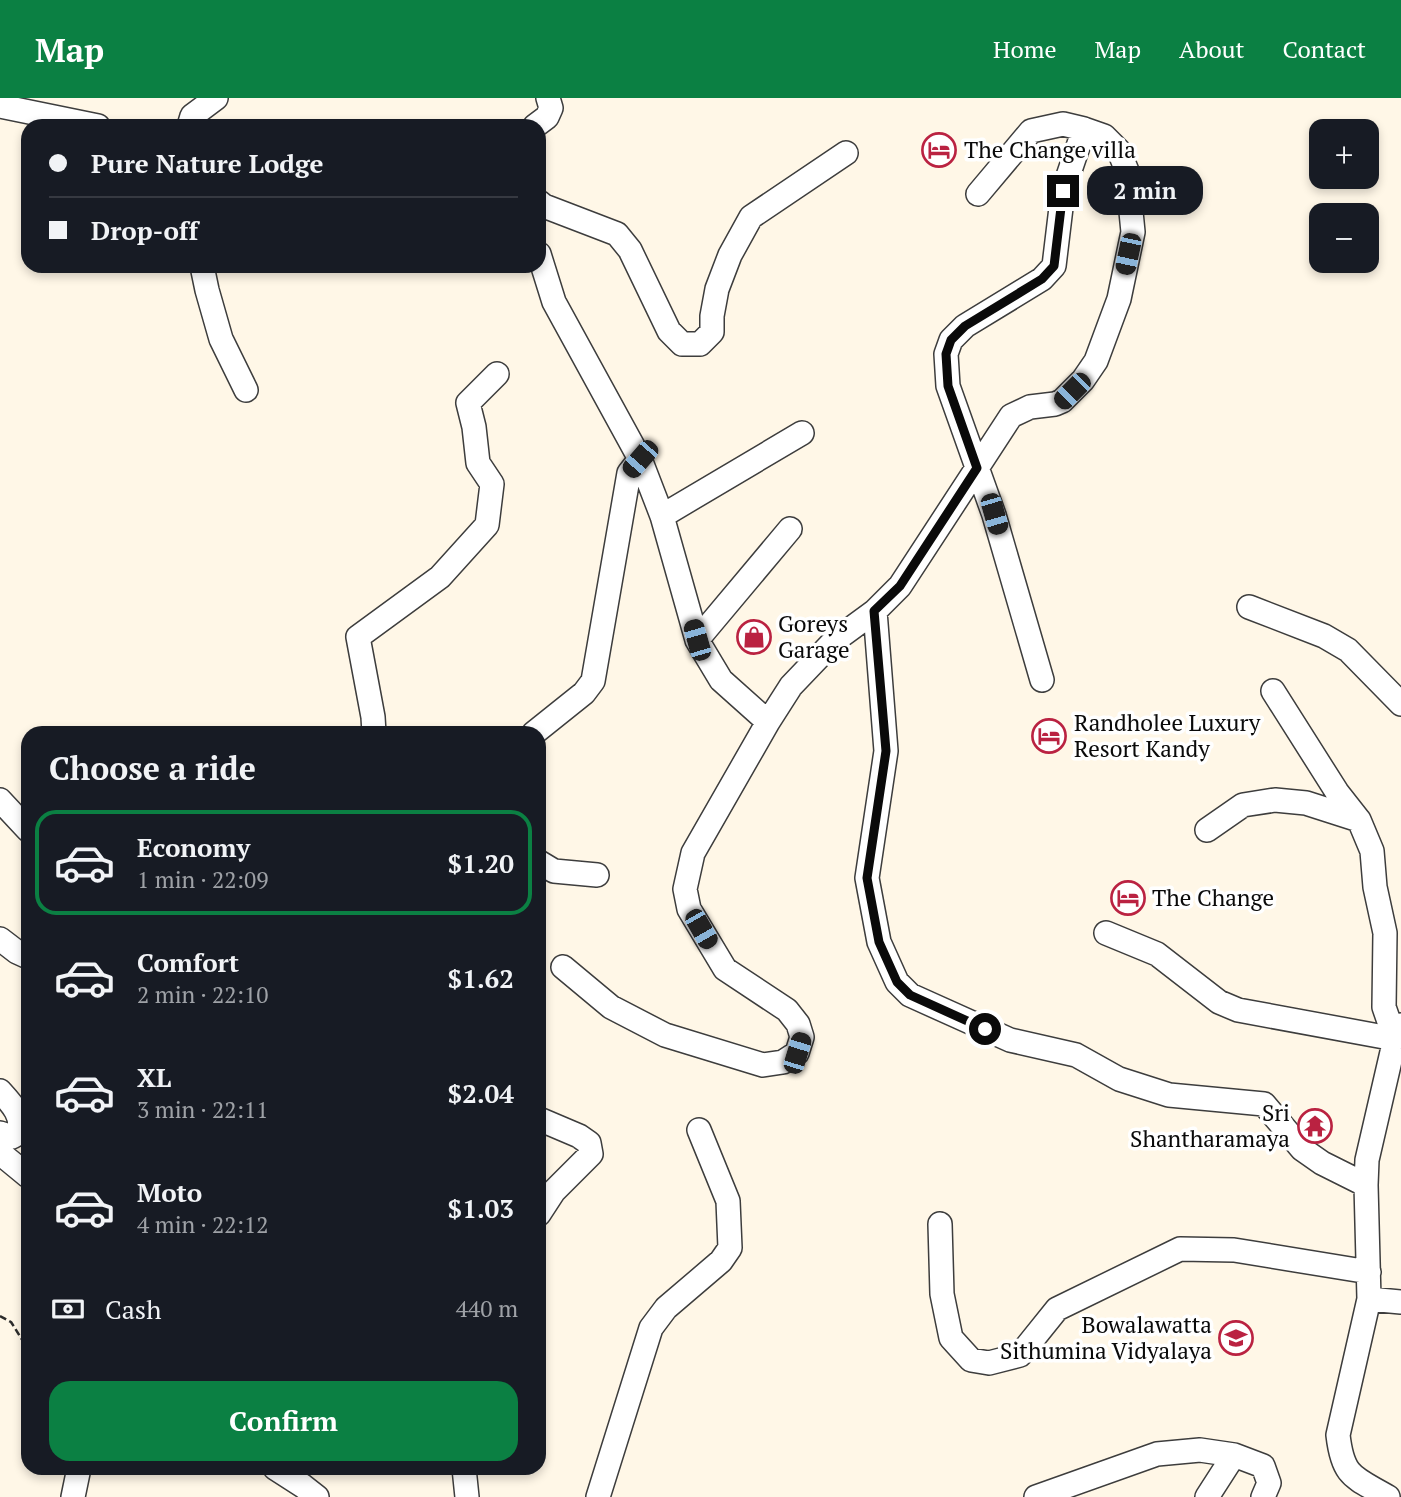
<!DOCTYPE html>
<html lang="en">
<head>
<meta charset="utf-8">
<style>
  body { margin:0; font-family:"PT Serif",serif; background:#242831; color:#f1f3f6; height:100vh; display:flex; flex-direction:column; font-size:26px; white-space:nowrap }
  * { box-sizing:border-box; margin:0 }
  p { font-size:23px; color:#9ea1a6 }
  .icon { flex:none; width:38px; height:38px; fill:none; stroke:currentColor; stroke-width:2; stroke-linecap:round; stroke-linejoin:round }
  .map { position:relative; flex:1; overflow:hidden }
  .sheet { position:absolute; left:21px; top:628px; width:525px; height:749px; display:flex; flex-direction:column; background:#171b24; border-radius:21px; box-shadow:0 4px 10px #0003 }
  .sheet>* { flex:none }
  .top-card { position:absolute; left:21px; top:21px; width:525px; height:154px; border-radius:21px; box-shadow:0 4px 10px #0003; display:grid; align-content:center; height:154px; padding:0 28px; background:#171b24 }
  .fabs { position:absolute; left:1309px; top:21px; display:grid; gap:14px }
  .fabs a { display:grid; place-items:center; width:70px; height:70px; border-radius:14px; background:#171b24; box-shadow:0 4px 10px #0003; font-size:35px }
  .end { position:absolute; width:32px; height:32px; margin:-16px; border:9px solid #0a0a0a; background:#fff; box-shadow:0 0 0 4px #fff }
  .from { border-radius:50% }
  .bubble { position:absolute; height:49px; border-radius:21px; background:#171b24; box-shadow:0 4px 10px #0003; font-size:23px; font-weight:700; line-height:49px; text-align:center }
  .car { position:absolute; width:21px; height:42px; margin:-21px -10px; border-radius:9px; box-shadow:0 0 5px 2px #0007; background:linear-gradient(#222 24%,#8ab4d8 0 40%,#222 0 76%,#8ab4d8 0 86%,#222 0) }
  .top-card b { display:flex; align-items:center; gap:24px; height:66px; font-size:26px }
  .top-card b+b { border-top:2px solid #363941 }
  .top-card i { width:18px; height:18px; background:#f1f3f6 }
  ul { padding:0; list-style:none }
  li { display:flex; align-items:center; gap:21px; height:105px; margin:0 14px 10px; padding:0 14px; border:4px solid transparent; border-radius:21px }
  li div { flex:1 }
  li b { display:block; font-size:26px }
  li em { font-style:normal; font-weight:700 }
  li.selected { border-color:#0b8043 }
  li>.icon { width:63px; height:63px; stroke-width:1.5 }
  h2 { padding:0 28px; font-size:32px; line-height:84px }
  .pay { display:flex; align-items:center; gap:18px; height:77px; padding:0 28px; font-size:26px }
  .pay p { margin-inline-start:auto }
  .action { display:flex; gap:14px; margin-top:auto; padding:14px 28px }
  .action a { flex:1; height:80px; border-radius:21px; background:#0b8043; color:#fff; font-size:28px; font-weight:700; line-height:80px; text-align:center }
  header { display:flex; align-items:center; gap:42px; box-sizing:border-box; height:98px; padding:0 35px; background:#0b8043; color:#fff }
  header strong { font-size:33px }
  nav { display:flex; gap:38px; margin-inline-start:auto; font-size:24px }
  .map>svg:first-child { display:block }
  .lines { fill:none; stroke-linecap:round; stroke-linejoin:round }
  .minor-casing { stroke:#3d3d3d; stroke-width:26 }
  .path { stroke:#2c2c2c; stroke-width:2.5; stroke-dasharray:7 3.5; stroke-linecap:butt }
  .minor { stroke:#fff; stroke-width:23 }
  .route { stroke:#0a0a0a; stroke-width:9 }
  .labels { text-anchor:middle; stroke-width:7; stroke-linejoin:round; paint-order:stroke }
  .poi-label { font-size:23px; fill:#0a0a0a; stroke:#fff; text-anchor:start }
</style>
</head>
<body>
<header>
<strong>Map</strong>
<nav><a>Home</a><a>Map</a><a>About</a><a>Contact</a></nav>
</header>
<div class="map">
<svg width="1401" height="1399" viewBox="0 0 1401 1399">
  <rect width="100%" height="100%" fill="#fff7e7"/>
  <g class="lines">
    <g class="minor-casing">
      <path id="minor" d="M0,8l98,20
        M189,28l3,-10 24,-18
        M535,28l12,-9 4,-9 -3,-10
        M539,104l5,4 73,28 13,16 39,81 13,13h18l12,-12v-16l5,-27 13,-34 21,-38 95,-64
        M539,156l15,48 86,157 22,57 35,124 24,40 47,42
        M202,168l5,24 14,49 25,51
        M662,418l140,-83
        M1249,509l75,29 24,14 53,54
        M875,513l11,140 -19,127 12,64 18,40 13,13 100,45 66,15 43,24 50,16 95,9 38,45 20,14 44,22
        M697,542l93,-111
        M1042,582l-48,-165 -46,-129 -2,-32 5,-14 14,-14 77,-47 12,-13 9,-75 21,-62
        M1273,593l64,101 22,28 13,31 3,36 10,46 -1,74 11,32
        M374,635l-1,-16 -15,-80 82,-60 47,-52 5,-41 -14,-21 -4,-36 -6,-24 29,-29
        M534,635l50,-40 9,-12 36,-208 11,-14
        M0,702l28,30
        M1207,732l36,-25 32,-5 31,3 53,17
        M539,764l15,9 43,4
        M1106,835l51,21 62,48 19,8 157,29
        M0,841l17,13 11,5
        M563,869l48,40 54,28 98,30 20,-3 14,-9 5,-16 -4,-13 -11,-14 -62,-41 -36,-60 -4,-20 8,-36 75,-131 23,-36 43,-45 41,-30 25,-25 111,-170 19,-9 25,-3 7,-3 21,-21 13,-19 23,-62 14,-67 -6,-61 -8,-20 -15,-15 -20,-7 -21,-5 -32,7 -53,63
        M0,993c11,12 24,25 19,42l-7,4 -12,-4
        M539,1021l40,17 10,7 2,11 -37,37 -15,23
        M0,1055l28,23
        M940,1126l2,70 9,44 20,22 18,3 31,-8 37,-46 123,-60 54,1 135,22
        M1369,1201l32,3
        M275,1370l28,18 14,11
        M464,1370l3,29
        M73,1399l6,-29
        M598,1399l53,-169 15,-20 55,-47 9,-13 -2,-47 -29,-71
        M1036,1399l121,-43 43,-4 34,5 29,11 6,17 -6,14
        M1207,1399l27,-42
        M1388,1399c-34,-20 -45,-19 -50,-62l31,-136 -3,-114 1,-25 28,-121 6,-14"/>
    </g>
    <path class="path" d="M0,1218l11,6 17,27"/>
    <use href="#minor" class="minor"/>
  </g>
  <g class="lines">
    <path class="route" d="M985,931l-75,-34 -13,-13 -18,-40 -12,-64 19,-127 -12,-140 26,-25 77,-118 -29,-82 -2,-32 5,-14 14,-14 77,-47 12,-13 9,-75"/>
  </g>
  <defs>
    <g id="hotel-ring" transform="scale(1.75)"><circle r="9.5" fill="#fff" stroke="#ba2241" stroke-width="1.5"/><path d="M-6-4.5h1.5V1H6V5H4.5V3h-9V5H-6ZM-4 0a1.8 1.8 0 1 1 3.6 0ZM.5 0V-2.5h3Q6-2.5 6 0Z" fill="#ba2241"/></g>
    <g id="shop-ring" transform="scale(1.75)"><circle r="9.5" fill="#fff" stroke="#ba2241" stroke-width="1.5"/><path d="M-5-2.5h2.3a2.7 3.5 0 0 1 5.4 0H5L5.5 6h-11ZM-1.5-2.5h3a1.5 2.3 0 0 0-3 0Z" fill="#ba2241"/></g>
    <g id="temple-ring" transform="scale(1.75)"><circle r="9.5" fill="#fff" stroke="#ba2241" stroke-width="1.5"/><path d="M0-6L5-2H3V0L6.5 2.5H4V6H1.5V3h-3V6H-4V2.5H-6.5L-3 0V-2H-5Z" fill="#ba2241"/></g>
    <g id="school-ring" transform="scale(1.75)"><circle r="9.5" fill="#fff" stroke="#ba2241" stroke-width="1.5"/><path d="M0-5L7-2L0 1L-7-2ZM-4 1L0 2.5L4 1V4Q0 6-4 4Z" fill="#ba2241"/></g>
  </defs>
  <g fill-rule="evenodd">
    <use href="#hotel-ring" x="939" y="52"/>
    <use href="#shop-ring" x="754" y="539"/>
    <use href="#hotel-ring" x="1049" y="638"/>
    <use href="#hotel-ring" x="1128" y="800"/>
    <use href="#temple-ring" x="1315" y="1028"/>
    <use href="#school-ring" x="1236" y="1240"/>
  </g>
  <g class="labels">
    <g class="poi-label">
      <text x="964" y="60">The Change villa</text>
      <text x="778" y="534">Goreys<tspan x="778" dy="26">Garage</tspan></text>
      <text x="1074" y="633">Randholee Luxury<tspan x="1074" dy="26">Resort Kandy</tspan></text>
      <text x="1152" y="808">The Change</text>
      <text x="1290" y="1023" text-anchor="end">Sri<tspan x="1290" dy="26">Shantharamaya</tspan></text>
      <text x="1212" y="1235" text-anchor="end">Bowalawatta<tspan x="1212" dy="26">Sithumina Vidyalaya</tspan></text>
    </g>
  </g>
</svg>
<div class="fabs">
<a>+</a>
<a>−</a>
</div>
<i class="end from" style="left:985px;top:931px"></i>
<i class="end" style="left:1063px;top:93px"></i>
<div class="bubble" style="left:1087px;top:68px;width:116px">2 min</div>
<i class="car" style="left:1128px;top:156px;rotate:192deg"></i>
<i class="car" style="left:1072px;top:293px;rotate:225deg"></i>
<i class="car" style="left:640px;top:361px;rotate:221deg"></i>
<i class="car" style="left:994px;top:416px;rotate:164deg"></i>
<i class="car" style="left:697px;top:542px;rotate:344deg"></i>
<i class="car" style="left:701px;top:831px;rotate:150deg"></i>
<i class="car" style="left:797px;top:955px;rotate:17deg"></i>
<div class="top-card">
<b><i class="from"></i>Pure Nature Lodge</b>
<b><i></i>Drop-off</b>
</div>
<section class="sheet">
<h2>Choose a ride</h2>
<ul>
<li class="selected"><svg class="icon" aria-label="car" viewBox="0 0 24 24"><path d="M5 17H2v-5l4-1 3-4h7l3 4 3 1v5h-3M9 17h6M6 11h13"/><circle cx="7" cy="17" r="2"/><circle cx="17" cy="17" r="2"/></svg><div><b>Economy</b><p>1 min · 22:09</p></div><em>$1.20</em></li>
<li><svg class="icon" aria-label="car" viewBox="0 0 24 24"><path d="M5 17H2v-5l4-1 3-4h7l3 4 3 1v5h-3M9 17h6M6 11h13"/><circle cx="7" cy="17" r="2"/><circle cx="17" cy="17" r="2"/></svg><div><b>Comfort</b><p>2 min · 22:10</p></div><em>$1.62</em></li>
<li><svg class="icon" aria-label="car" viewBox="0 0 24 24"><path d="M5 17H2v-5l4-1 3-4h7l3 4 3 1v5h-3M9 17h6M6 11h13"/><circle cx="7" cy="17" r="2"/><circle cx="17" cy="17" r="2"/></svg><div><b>XL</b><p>3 min · 22:11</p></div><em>$2.04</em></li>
<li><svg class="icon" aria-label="car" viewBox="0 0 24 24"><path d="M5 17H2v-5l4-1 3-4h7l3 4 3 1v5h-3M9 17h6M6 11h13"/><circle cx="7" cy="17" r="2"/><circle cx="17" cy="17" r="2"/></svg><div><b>Moto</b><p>4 min · 22:12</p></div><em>$1.03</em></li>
</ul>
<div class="pay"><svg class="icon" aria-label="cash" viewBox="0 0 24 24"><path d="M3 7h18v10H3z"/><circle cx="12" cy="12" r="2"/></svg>Cash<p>440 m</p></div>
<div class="action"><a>Confirm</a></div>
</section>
</div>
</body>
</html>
